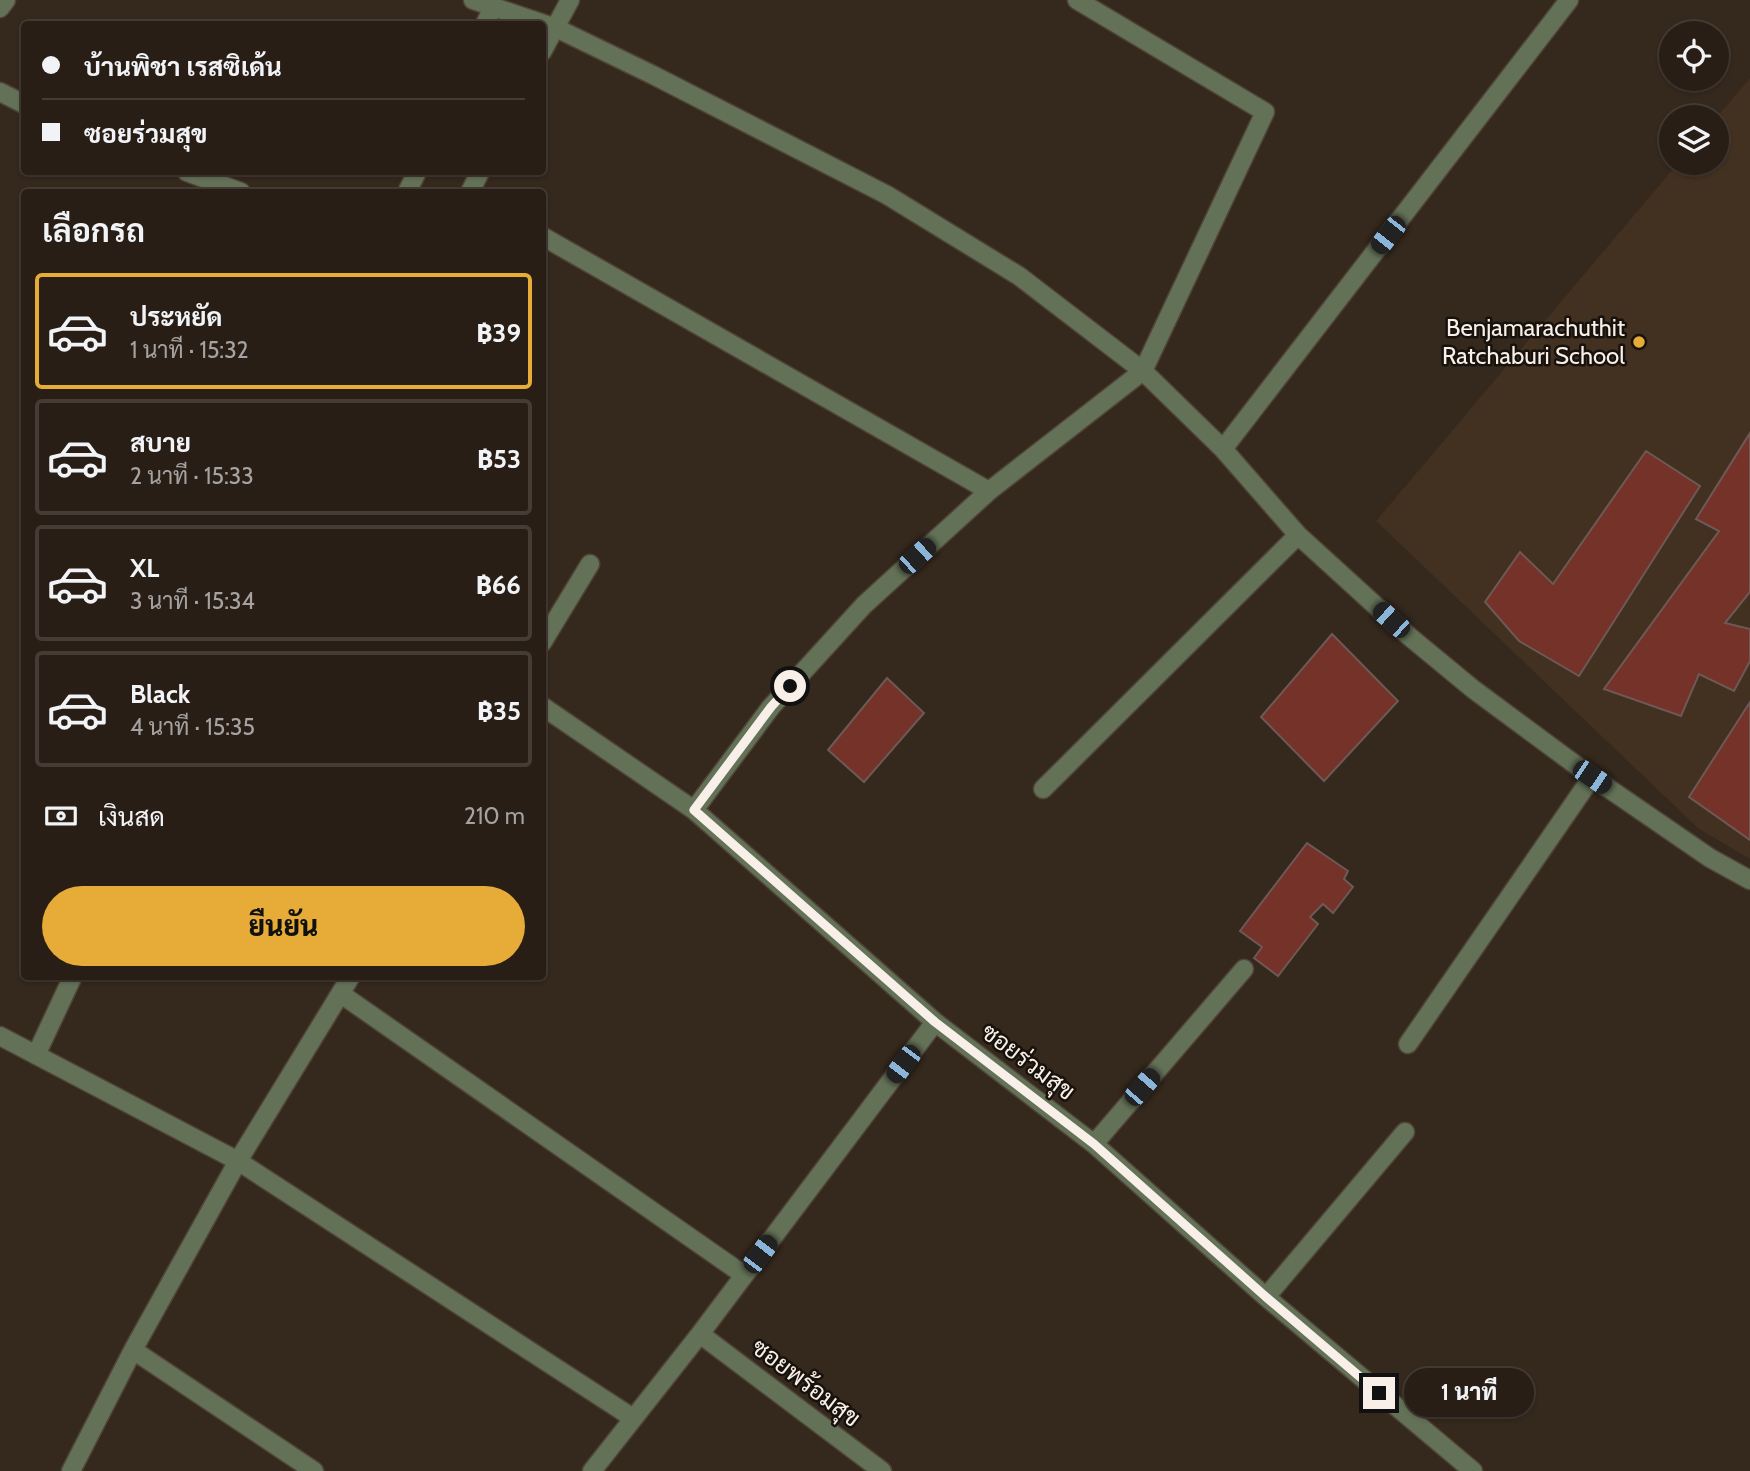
<!DOCTYPE html>
<html lang="th">
<head>
<meta charset="utf-8">
<style>
  body { margin:0; font-family:Cabin,Sarabun,sans-serif; background:#30271f; color:#f1f3f6; height:100vh; display:flex; flex-direction:column; font-size:26px; white-space:nowrap }
  * { box-sizing:border-box; margin:0 }
  p { font-size:23px; color:#a5a2a1 }
  .icon { flex:none; width:38px; height:38px; fill:none; stroke:currentColor; stroke-width:2; stroke-linecap:round; stroke-linejoin:round }
  .map { position:relative; flex:1; overflow:hidden }
  .details { position:absolute; left:21px; top:189px; width:525px; height:791px; display:flex; flex-direction:column; background:#281e16; border-radius:7px; box-shadow:0 2px 5px #0004,0 0 0 2px #443c35 }
  .details>* { flex:none }
  .banner { position:absolute; left:21px; top:21px; width:525px; height:154px; border-radius:7px; box-shadow:0 2px 5px #0004,0 0 0 2px #443c35; display:grid; align-content:center; height:154px; padding:0 21px; background:#281e16 }
  .tools { position:absolute; left:1659px; top:21px; display:grid; gap:14px }
  .tools a { display:grid; place-items:center; width:70px; height:70px; border-radius:50%; background:#281e16; box-shadow:0 2px 5px #0004,0 0 0 2px #443c35; font-size:35px }
  .end { position:absolute; width:32px; height:32px; margin:-16px; border:9px solid #f8efe8; background:#111; box-shadow:0 0 0 4px #111 }
  .from { border-radius:50% }
  .bubble { position:absolute; height:49px; border-radius:24px; background:#281e16; box-shadow:0 2px 5px #0004,0 0 0 2px #443c35; font-size:23px; font-weight:800; line-height:49px; text-align:center }
  .car { position:absolute; width:21px; height:42px; margin:-21px -10px; border-radius:9px; box-shadow:0 0 5px 2px #0007; background:linear-gradient(#222 24%,#8ab4d8 0 40%,#222 0 76%,#8ab4d8 0 86%,#222 0) }
  .banner b { display:flex; align-items:center; gap:24px; height:66px; font-size:26px }
  .banner b+b { border-top:2px solid #443c35 }
  .banner i { width:18px; height:18px; background:#f1f3f6 }
  ul { padding:0; list-style:none }
  li { display:flex; align-items:center; gap:21px; height:116px; margin:0 14px 10px; padding:0 7px; border:4px solid #443c35; border-radius:7px }
  li div { flex:1 }
  li b { display:block; font-size:26px }
  li em { font-style:normal; font-weight:800 }
  li.on { border-color:#e7ac37 }
  li>.icon { width:63px; height:63px; stroke-width:1.5 }
  h2 { padding:0 21px; font-size:32px; line-height:84px }
  .pay { display:flex; align-items:center; gap:18px; height:77px; padding:0 21px; font-size:26px }
  .pay p { margin-inline-start:auto }
  .action { display:flex; gap:14px; margin-top:auto; padding:14px 21px }
  .action a { flex:1; height:80px; border-radius:42px; background:#e7ac37; color:#111; font-size:28px; font-weight:800; line-height:80px; text-align:center }
  .map>svg:first-child { display:block }
  .built { fill:#423020 }
  .building { fill:#753229; stroke:#6d5955; stroke-width:2 }
  .lines { fill:none; stroke-linecap:round; stroke-linejoin:round }
  .lane-casing { stroke:#504439; stroke-width:21 }
  .street-casing { stroke:#504439; stroke-width:21 }
  .lane { stroke:#637157; stroke-width:18 }
  .street { stroke:#637157; stroke-width:18 }
  .route { stroke:#f8efe8; stroke-width:9 }
  .poi-dot { fill:#e7ac37; stroke:#18120d; stroke-width:2.5 }
  .labels { text-anchor:middle; stroke-width:5; stroke-linejoin:round; paint-order:stroke }
  .poi-label { font-size:24px; fill:#f8efe8; stroke:#18120d; text-anchor:end }
  .street-label { font-size:24px; fill:#f8efe8; stroke:#18120d }
</style>
</head>
<body>
<div class="map">
<svg width="1750" height="1471" viewBox="0 0 1750 1471">
  <rect width="100%" height="100%" fill="#35281d"/>
  <path class="built" d="M1750,78v781l-51,-30 -323,-308 302,-358h39v-46z"/>
  <path class="building" d="M1750,433v159l-25,31 25,6v32l-16,30 -35,-17 -18,42 -77,-27 115,-158 -23,-12z
    M1646,451l54,35 -121,190 -60,-35 -34,-39 35,-50 33,32z
    M1332,634l66,67 -74,80 -63,-64z
    M887,678l37,35 -60,69 -36,-32z
    M1750,702v138l-61,-43z
    M1307,843l41,28 -4,8 9,8 -20,26 -10,-9 -13,13 8,7 -40,52 -24,-18 8,-11 -22,-16z"/>
  <g class="lines">
    <g class="lane-casing">
      <path id="lane" d="M1408,1044l184,-267
        M36,1055l37,-79"/>
    </g>
    <g class="street-casing">
      <path id="street" d="M473,0l83,28 97,47 234,120 132,81 124,95 80,78 75,86 112,102 63,52 119,88 118,81 40,22
        M0,8l6,-8
        M485,24l8,-17
        M542,52l28,-52
        M0,92l24,12
        M187,172l54,20
        M407,192l10,-20
        M470,192l10,-20
        M542,236l447,255
        M1223,449l346,-449
        M542,643l48,-79
        M542,706l152,104 241,212 159,122 172,153 207,174
        M1043,789l255,-254
        M694,810l77,-103 93,-102 125,-114 154,-120 122,-259 -188,-112
        M341,994l403,281
        M0,1036l238,125 395,257
        M1094,1144l150,-175
        M1266,1297l139,-165
        M700,1334l182,137
        M133,1350l181,121
        M71,1471l62,-121 105,-189 113,-185
        M592,1471l108,-137 235,-312"/>
    </g>
    <use href="#lane" class="lane"/>
    <use href="#street" class="street"/>
  </g>
  <g class="lines">
    <path class="route" d="M790,686l-19,21 -77,103 241,212 159,122 172,153 113,96"/>
  </g>
  <circle class="poi-dot" cx="1639" cy="342" r="7"/>
  <g class="labels">
    <g class="poi-label">
      <text x="1625" y="336">Benjamarachuthit<tspan x="1625" dy="28">Ratchaburi School</tspan></text>
    </g>
    <g class="street-label">
      <text transform="translate(1028 1062) rotate(37)" y="8">ซอยร่วมสุข</text>
      <text transform="translate(806 1383) rotate(37)" y="8">ซอยพร้อมสุข</text>
    </g>
  </g>
</svg>
<div class="tools">
<a><svg class="icon" aria-label="locate" viewBox="0 0 24 24"><circle cx="12" cy="12" r="6"/><path d="M12 2v4M12 18v4M2 12h4M18 12h4"/></svg></a>
<a><svg class="icon" aria-label="layers" viewBox="0 0 24 24"><path d="M12 4l9 5-9 5-9-5zM3 14l9 5 9-5"/></svg></a>
</div>
<i class="end from" style="left:790px;top:686px"></i>
<i class="end" style="left:1379px;top:1393px"></i>
<div class="bubble" style="left:1404px;top:1368px;width:130px">1 นาที</div>
<i class="car" style="left:1388px;top:235px;rotate:218deg"></i>
<i class="car" style="left:917px;top:556px;rotate:48deg"></i>
<i class="car" style="left:1391px;top:620px;rotate:312deg"></i>
<i class="car" style="left:1592px;top:777px;rotate:124deg"></i>
<i class="car" style="left:903px;top:1064px;rotate:217deg"></i>
<i class="car" style="left:1142px;top:1087px;rotate:41deg"></i>
<i class="car" style="left:760px;top:1254px;rotate:37deg"></i>
<div class="banner">
<b><i class="from"></i>บ้านพิชา เรสซิเด้น</b>
<b><i></i>ซอยร่วมสุข</b>
</div>
<section class="details">
<h2>เลือกรถ</h2>
<ul>
<li class="on"><svg class="icon" aria-label="car" viewBox="0 0 24 24"><path d="M5 17H2v-5l4-1 3-4h7l3 4 3 1v5h-3M9 17h6M6 11h13"/><circle cx="7" cy="17" r="2"/><circle cx="17" cy="17" r="2"/></svg><div><b>ประหยัด</b><p>1 นาที · 15:32</p></div><em>฿39</em></li>
<li><svg class="icon" aria-label="car" viewBox="0 0 24 24"><path d="M5 17H2v-5l4-1 3-4h7l3 4 3 1v5h-3M9 17h6M6 11h13"/><circle cx="7" cy="17" r="2"/><circle cx="17" cy="17" r="2"/></svg><div><b>สบาย</b><p>2 นาที · 15:33</p></div><em>฿53</em></li>
<li><svg class="icon" aria-label="car" viewBox="0 0 24 24"><path d="M5 17H2v-5l4-1 3-4h7l3 4 3 1v5h-3M9 17h6M6 11h13"/><circle cx="7" cy="17" r="2"/><circle cx="17" cy="17" r="2"/></svg><div><b>XL</b><p>3 นาที · 15:34</p></div><em>฿66</em></li>
<li><svg class="icon" aria-label="car" viewBox="0 0 24 24"><path d="M5 17H2v-5l4-1 3-4h7l3 4 3 1v5h-3M9 17h6M6 11h13"/><circle cx="7" cy="17" r="2"/><circle cx="17" cy="17" r="2"/></svg><div><b>Black</b><p>4 นาที · 15:35</p></div><em>฿35</em></li>
</ul>
<div class="pay"><svg class="icon" aria-label="cash" viewBox="0 0 24 24"><path d="M3 7h18v10H3z"/><circle cx="12" cy="12" r="2"/></svg>เงินสด<p>210 m</p></div>
<div class="action"><a>ยืนยัน</a></div>
</section>
</div>
</body>
</html>
